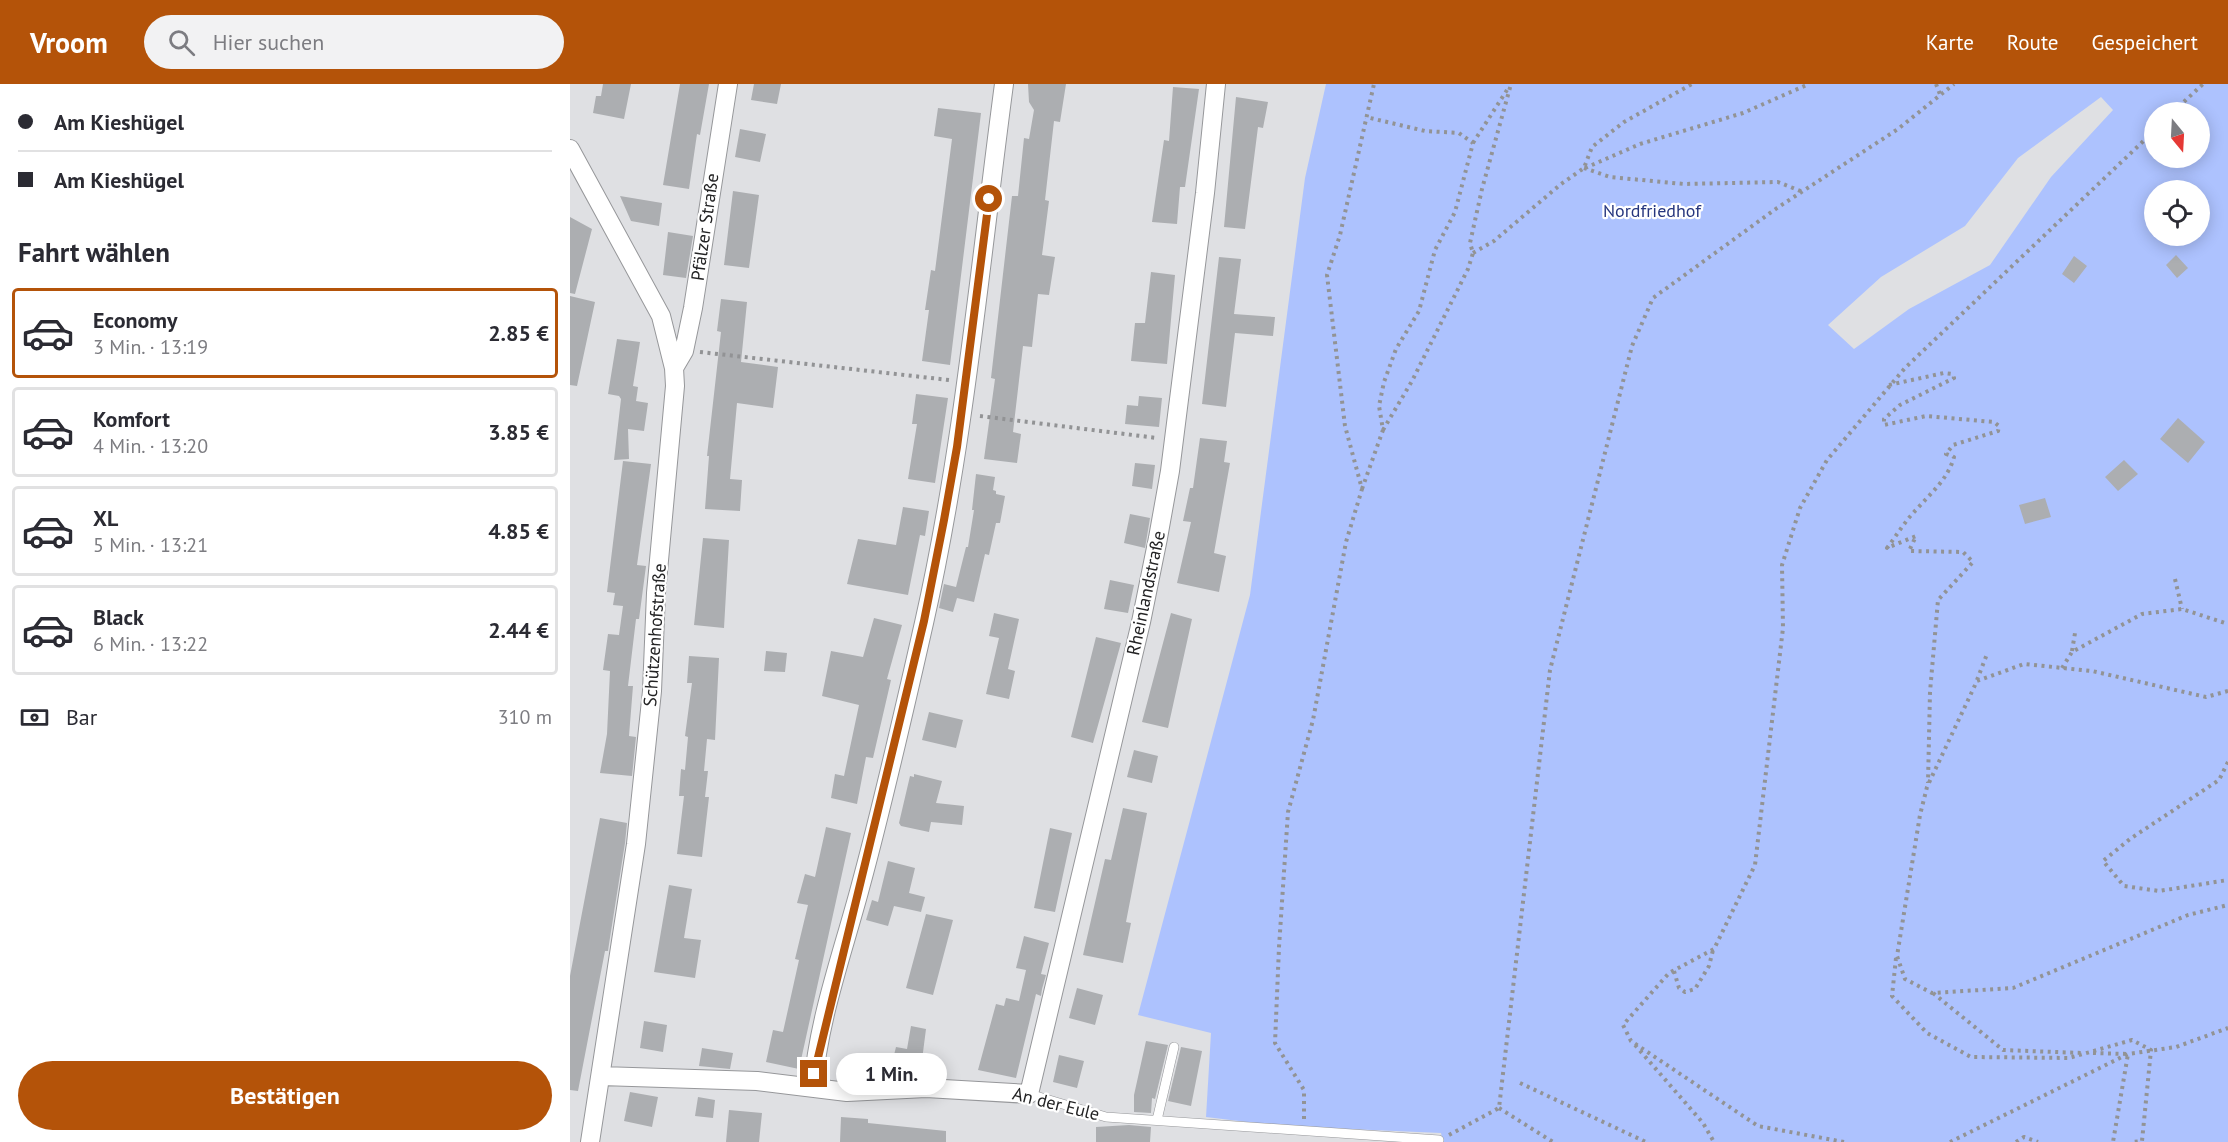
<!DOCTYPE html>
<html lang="de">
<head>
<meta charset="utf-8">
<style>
  body { margin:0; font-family:"PT Sans",sans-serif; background:#f2f2f3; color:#2b2b33; height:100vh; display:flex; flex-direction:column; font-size:22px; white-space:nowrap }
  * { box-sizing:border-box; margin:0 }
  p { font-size:20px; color:#7c7c81 }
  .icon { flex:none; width:33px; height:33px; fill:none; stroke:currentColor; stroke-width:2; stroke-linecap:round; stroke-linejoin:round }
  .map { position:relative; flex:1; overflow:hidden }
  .sheet { display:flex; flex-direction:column; background:#fff; width:570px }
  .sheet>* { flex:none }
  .guide { display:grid; align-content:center; height:132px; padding:0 18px; background:#fff }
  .needle { width:39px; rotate:162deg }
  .buttons { position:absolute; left:1574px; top:18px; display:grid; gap:12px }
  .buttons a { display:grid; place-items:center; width:66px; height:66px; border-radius:50%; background:#fff; box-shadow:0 3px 15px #0003; font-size:30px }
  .end { position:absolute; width:27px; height:27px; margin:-14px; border:8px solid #b45309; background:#fff; box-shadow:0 0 0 3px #fff }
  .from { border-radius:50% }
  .bubble { position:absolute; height:42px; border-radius:21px; background:#fff; box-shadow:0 3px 15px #0003; font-size:20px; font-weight:700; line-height:42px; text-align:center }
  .guide b { display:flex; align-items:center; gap:21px; height:57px; font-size:22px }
  .guide b+b { border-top:2px solid #e1e1e2 }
  .guide i { width:15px; height:15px; background:#2b2b33 }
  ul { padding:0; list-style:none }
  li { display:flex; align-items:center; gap:18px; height:90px; margin:0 12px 9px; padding:0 6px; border:3px solid #e1e1e2; border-radius:6px }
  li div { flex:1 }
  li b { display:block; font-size:22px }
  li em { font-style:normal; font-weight:700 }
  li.active { border-color:#b45309 }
  li>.icon { width:54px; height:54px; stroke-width:1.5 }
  h2 { padding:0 18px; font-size:27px; line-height:72px }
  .pay { display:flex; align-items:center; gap:15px; height:66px; padding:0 18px; font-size:22px }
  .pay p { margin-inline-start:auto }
  .cta { display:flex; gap:12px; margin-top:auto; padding:12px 18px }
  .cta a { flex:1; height:69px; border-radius:36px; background:#b45309; color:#fff; font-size:24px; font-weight:700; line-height:69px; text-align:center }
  header { display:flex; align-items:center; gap:36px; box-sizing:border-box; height:84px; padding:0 30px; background:#b45309; color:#fff }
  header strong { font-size:28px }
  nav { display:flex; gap:33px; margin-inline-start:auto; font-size:21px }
  .search { width:420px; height:54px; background:#f2f2f3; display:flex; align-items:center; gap:15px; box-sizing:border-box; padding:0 21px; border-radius:33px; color:#7c7c81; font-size:22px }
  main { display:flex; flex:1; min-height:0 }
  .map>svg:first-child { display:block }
  .green { fill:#adc2fe; fill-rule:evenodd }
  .building { fill:#acaeb1 }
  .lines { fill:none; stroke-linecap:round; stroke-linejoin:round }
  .service-casing { stroke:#96979a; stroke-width:10 }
  .minor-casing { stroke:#96979a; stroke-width:20 }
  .path { stroke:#929395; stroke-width:4; stroke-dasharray:3 4.5; stroke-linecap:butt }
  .service { stroke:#fff; stroke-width:9 }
  .minor { stroke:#fff; stroke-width:18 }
  .route { stroke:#b45309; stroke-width:8 }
  .labels { text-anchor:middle; stroke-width:4.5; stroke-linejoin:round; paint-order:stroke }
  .park-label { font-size:18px; fill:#26367e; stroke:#fff }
  .street-label { font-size:18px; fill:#232324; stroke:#fff }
</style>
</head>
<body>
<header>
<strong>Vroom</strong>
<div class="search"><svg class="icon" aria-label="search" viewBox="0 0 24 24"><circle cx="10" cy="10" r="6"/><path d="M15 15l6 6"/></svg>Hier suchen</div>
<nav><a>Karte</a><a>Route</a><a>Gespeichert</a></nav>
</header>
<main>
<section class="sheet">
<div class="guide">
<b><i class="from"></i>Am Kieshügel</b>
<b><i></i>Am Kieshügel</b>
</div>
<h2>Fahrt wählen</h2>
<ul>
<li class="active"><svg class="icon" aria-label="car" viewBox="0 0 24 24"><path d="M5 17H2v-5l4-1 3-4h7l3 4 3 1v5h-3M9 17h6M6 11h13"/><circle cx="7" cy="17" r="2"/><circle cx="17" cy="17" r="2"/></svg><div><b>Economy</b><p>3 Min. · 13:19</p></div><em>2.85 €</em></li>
<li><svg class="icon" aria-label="car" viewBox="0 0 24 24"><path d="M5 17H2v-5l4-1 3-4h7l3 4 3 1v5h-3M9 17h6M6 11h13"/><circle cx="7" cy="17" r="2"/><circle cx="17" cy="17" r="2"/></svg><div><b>Komfort</b><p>4 Min. · 13:20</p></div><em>3.85 €</em></li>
<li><svg class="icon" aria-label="car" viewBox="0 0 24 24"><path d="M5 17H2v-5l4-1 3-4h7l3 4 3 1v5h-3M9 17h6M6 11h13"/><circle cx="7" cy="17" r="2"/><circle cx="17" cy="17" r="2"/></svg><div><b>XL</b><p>5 Min. · 13:21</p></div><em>4.85 €</em></li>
<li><svg class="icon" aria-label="car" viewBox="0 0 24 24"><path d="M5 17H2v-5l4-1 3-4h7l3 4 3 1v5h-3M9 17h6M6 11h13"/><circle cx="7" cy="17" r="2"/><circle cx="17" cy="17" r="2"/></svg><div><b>Black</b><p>6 Min. · 13:22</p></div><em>2.44 €</em></li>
</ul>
<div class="pay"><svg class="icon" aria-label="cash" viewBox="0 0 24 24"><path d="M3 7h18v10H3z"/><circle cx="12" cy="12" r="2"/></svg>Bar<p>310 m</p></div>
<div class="cta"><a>Bestätigen</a></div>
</section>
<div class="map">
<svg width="1658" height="1058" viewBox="0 0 1658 1058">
  <rect width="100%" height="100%" fill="#dfe0e3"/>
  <path class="green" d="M756,0h902v1058h-785l-2,-9 -161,-7 -74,-9 5,-84 -73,-18 112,-420 55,-417zM1531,13l12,13 -62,67 -61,88 -81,44 -55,40 -26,-24 53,-48 84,-51 53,-68zM1584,28h45v46h-45zM1584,106h45v46h-45z"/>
  <path class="building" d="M33,0h28l-7,35 -31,-6 3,-17h5z
    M110,0h29l-9,51 -3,-1 -8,55 -26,-4z
    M184,0h27l-4,20 -26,-4z
    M458,0h38l-6,38 -6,-1 -9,79 4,1 -7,54 13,2 -6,38 -11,-1 -6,53 -9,-1 -10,86 8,2 -4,29 -33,-4 11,-80 -4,-1 21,-182h6l6,-58 5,1 5,-29 -5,-8z
    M603,3l26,2 -14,98h-5l-3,37 -25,-2 12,-82 5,1z
    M666,13l32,5 -5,26 -5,-1 -13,102 -21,-2z
    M368,24l43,5 -31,252 -28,-4 7,-51h-4l6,-40 4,1 17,-132 -18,-3z
    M170,45l26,5 -6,28 -25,-5z
    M163,107l26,4 -10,73 -25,-3z
    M50,112l42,7 -3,23 -28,-5z
    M0,133l22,12 -17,65 -5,-1z
    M98,148l25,4 -7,42 -23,-3z
    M1606,171l12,13 -11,10 -11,-13z
    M1504,172l13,10 -13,17 -12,-9z
    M649,173l22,2 -7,55 41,3 -2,19 -38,-3 -9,74 -24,-3z
    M581,188l24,3 -8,89 -36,-3 4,-38h10z
    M0,212l25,6 -18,84 -7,-1z
    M151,215l26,3 -6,60 37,5 -5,41 -36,-5 -7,76 12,1 -2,31 -35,-2 4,-53h-2l14,-124 -4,-1z
    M47,255l23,3 -7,44 5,1 -2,14 12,2 -4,28 -16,-2 1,30 -15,1 7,-61 -2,-3 -11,-2z
    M346,310l32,4 -13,85 -27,-4 9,-55h-5z
    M569,312l23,2 -3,29 -34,-3 2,-19 11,1z
    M1608,334l27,24 -17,21 -28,-24z
    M630,354l27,3 -3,21 6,1 -16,90 12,3 -7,36 -42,-9 14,-61 -8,-1 7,-33h3z
    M1554,376l14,14 -20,17 -13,-14z
    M53,377l28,3 -14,101 9,1 -7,53h-3l-8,67h5l-4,50 7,1 -4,39 -32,-3 7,-39 3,-63 -7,-1 5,-36 11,1 4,-29 -10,-1 2,-12 -8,-1z
    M565,379l20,2 -3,24 -20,-3z
    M406,390l19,3 -2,13 3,1v3l9,2 -5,27h-4l-7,32 -4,-1 -11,48 -17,-4 -4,14 -14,-4 5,-24 12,3 10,-40h2l6,-37h-2z
    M1475,414l6,19 -26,7 -6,-19z
    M333,423l26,4 -4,25 -5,-1 -12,60 -61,-11 11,-45 38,6z
    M560,430l20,4 -5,30 -21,-5z
    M133,454l26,2 -5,88 -30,-3z
    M540,496l24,5 -6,28 -24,-4z
    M424,529l25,6 -11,50 7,2 -6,28 -23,-5 13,-56 -10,-2z
    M601,529l21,6 -24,109 -26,-6z
    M304,534l28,7 -15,54 4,1 -18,78 -7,-1 -9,47 -26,-6 4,-24 9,2 15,-71 -37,-9 9,-45 32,6z
    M526,553l25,6 -28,100 -22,-6z
    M196,567l21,2 -2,19 -21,-1z
    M119,572l30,2 -4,82 -8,-1 -3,32h4l-3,26h4l-7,60 -25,-3 7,-58h-5l2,-27 4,1 3,-33 -3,-1 7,-53h-5z
    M359,628l34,8 -7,28 -34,-8z
    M564,666l24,6 -6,27 -25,-6z
    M344,690l28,7 -6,22 28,3 -2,19 -31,-3 -2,10 -28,-6 -2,-3 11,-47 4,1z
    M553,724l24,5 -21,109 5,1 -8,40 -40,-8 22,-96 6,1z
    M30,734l27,5 -2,20 -16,101 -1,7h-3l-27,140 -8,-1v-114z
    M256,743l25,6 -52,236 -33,-7 7,-32 10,2 16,-72 -4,-1 13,-54 -11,-2 8,-29 10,3z
    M480,744l22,5 -17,79 -21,-4z
    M318,777l27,7 -6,25 16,4 -4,15 -27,-6 -6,20 -22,-6 6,-20 6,2z
    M99,801l23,4 -8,49 17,2 -6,38 -41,-6z
    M356,830l27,6 -20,75 -27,-7z
    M454,852l25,7 -8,31 5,1 -4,14 -1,7 -5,-2 -20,84 -38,-8 18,-66 8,2 2,-8 13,3 7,-31 -10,-2z
    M507,904l26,7 -8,30 -26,-7z
    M74,937l23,4 -4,27 -23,-4z
    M341,942l15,3 -4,31 10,2 -3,14 -10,-2v3l-12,1 -16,-3 1,-7 -8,-2 3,-13 7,2 2,-8 11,2z
    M576,957l22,4 -13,54 -3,-1 -1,15 -17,-1v-17z
    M611,963l21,4 -11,55 -23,-5z
    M132,964l31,5 -3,16 -31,-3z
    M489,971l25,6 -7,27 -24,-6z
    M60,1008l28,5 -6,30 -28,-6z
    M128,1013l17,3 -2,18 -18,-2z
    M159,1026l33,3 -3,29h-33z
    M271,1033l27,2v4l78,8v11h-106z
    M559,1041l22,2 -1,15h-54v-15z"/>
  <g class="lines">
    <g class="service-casing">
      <path id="service" d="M459,1010l77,23 333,23
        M587,1036l17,-73"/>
    </g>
    <g class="minor-casing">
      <path id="minor" d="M0,65l91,167 13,52 1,18 -19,207 -4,98 -16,153 -46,298
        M104,284l10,-17 9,-43 35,-224
        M31,992l156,5 90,11 79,-4 103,6 112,-472 17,-84 12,-67 35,-278 11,-109
        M243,1003c5,-67 30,-135 47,-199 24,-88 44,-177 64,-265 40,-177 56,-359 80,-539"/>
    </g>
    <path class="path" d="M1366,0l5,13
      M1603,28l30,-28
      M903,59l34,-53
      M1014,84l26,9 74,7 94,-2 25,10
      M1015,84l55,-24 103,-31 66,-29
      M903,169l21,-12 67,-57 23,-16 8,-21 32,-25 68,-38
      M130,268l249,28
      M1319,301l55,-12 8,1 2,4 -54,27 -16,14v6l42,-9 68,6 5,4 -1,5 -45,14 -7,9 8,3c-6,22 -23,36 -38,53 -11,11 -19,25 -29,38l29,-12 -7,15 54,1 10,10 -35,38 -8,92 -2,91
      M410,332l177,22
      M813,346l29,-49 56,-112 5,-16 -3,-10 12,-54 29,-105
      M792,405l21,-59 -4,-24 5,-24 12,-33 23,-38 16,-61 20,-38 18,-69 -14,-10 -34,-2 -59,-14
      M1605,495l7,30
      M1502,567l3,-18
      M1492,584l10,-16 70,-38 40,-5 46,15
      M1407,596l10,-26
      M1658,607l-22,6 -114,-26 -68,-7 -47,17 -50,106 -7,28 -23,141 8,23 27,14 81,-5 175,-73 40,-10
      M1658,678l-9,18 -89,59 -27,22 21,25 35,5 69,-11
      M1326,874l-4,38 35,37 44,24 98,1 63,-18 19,10 -9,91 -9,1
      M1104,887l5,17 6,4 10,-3 14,-23 4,-16
      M1363,909l70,57 79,3
      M1065,961l68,78 11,19
      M1523,969l35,1 -15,88
      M950,999l126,59
      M929,1024l54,34
      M734,1035v-29l-29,-47 4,-96 9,-135 25,-92 33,-178 16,-53 -17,-63 -18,-151 13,-40 34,-151
      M879,1051l50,-27 51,-438 82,-324 21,-48 124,-90 121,-79 56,-45
      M1274,1058l-86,-16 -127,-85 -8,-16 46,-52 45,-24 41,-84 28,-237 -1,-63 18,-57 27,-48 78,-92 249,-237
      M1380,1058l178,-88 48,-7 52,-19
      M1446,1058l8,-5 14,5"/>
    <use href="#service" class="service"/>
    <use href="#minor" class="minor"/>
  </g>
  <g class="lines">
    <path class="route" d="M244,990l110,-453 20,-101 13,-73 32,-248"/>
  </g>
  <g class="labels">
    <g class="park-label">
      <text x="1082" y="133">Nordfriedhof</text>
    </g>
    <g class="street-label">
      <text transform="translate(135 143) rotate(-82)" y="6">Pfälzer Straße</text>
      <text transform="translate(576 509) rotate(-78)" y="6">Rheinlandstraße</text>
      <text transform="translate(85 551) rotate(-86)" y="6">Schützenhofstraße</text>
      <text transform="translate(486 1020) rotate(14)" y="6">An der Eule</text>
    </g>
  </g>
</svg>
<div class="buttons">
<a><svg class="needle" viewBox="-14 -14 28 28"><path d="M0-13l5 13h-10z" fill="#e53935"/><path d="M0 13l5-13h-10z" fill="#7c7c81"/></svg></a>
<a><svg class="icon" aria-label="locate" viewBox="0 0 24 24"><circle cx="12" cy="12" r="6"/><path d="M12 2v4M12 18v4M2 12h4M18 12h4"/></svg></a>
</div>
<i class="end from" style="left:419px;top:115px"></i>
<i class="end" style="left:244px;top:990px"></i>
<div class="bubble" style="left:266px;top:969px;width:111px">1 Min.</div>
</div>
</main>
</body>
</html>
